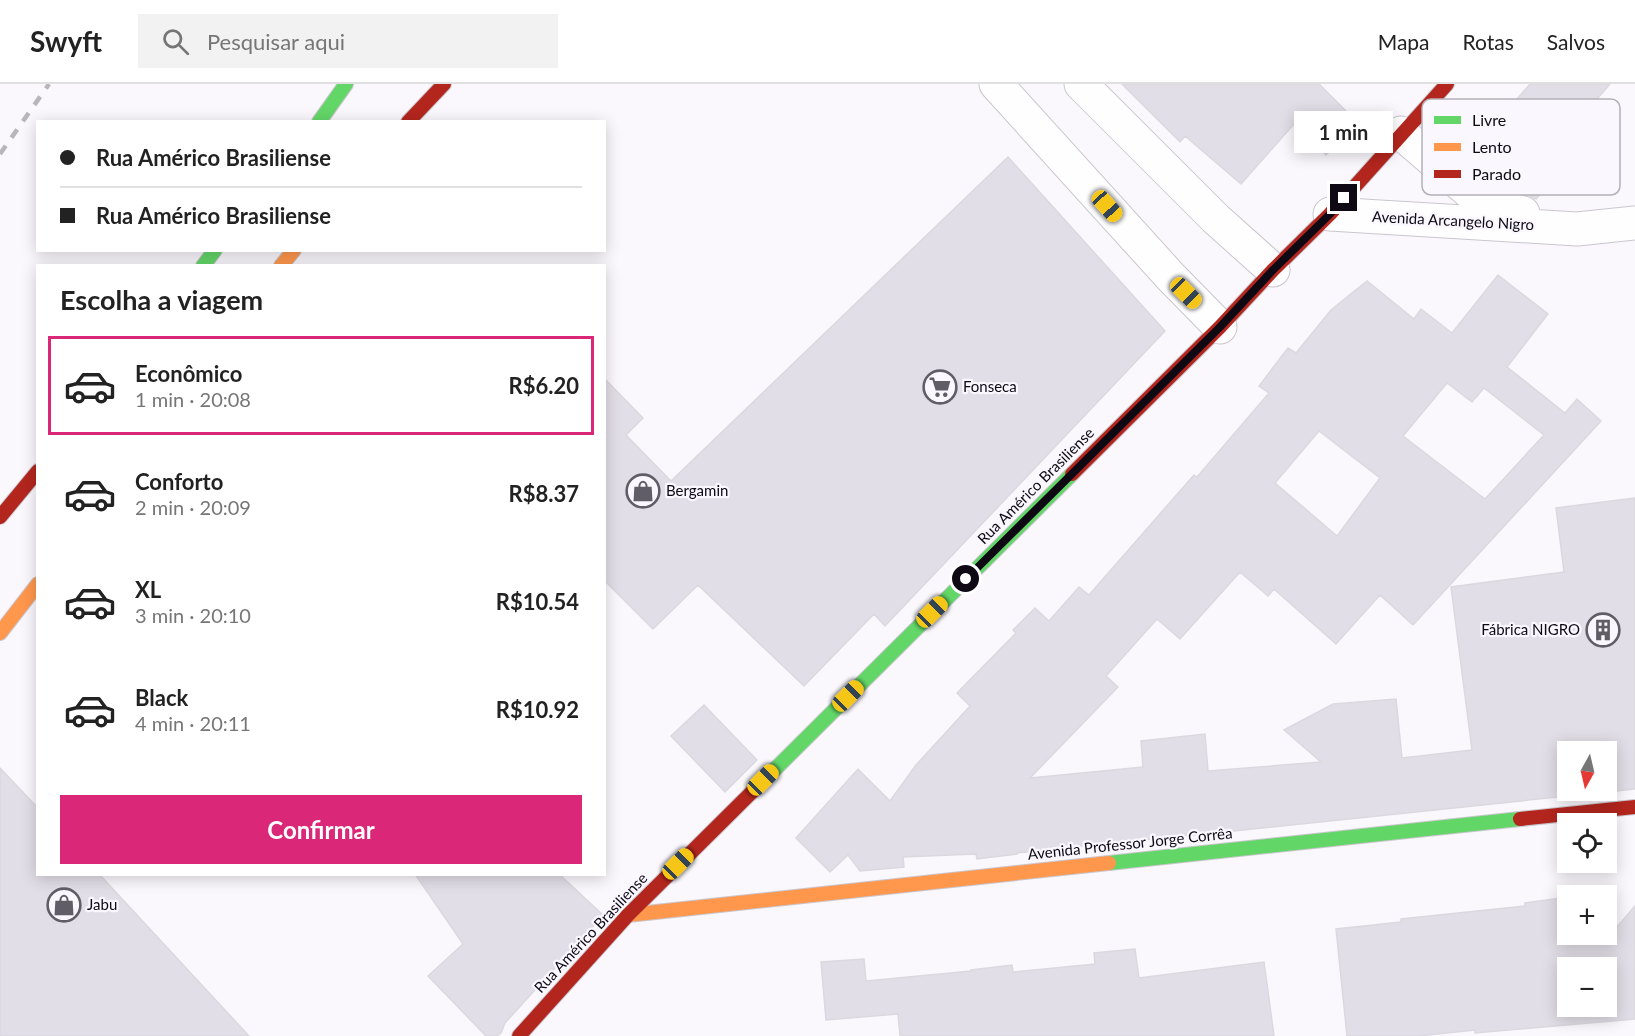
<!DOCTYPE html>
<html lang="pt">
<head>
<meta charset="utf-8">
<style>
  body { margin:0; font-family:Lato,sans-serif; background:#f2f2f2; color:#222; height:100vh; display:flex; flex-direction:column; font-size:22px; white-space:nowrap }
  * { box-sizing:border-box; margin:0 }
  p { font-size:20px; color:#767676 }
  .icon { flex:none; width:33px; height:33px; fill:none; stroke:currentColor; stroke-width:2; stroke-linecap:round; stroke-linejoin:round }
  .map { position:relative; flex:1; overflow:hidden }
  .sheet { position:absolute; left:36px; top:180px; width:570px; height:612px; display:flex; flex-direction:column; background:#fff; border-radius:0px; box-shadow:0 3px 15px #0003 }
  .sheet>* { flex:none }
  .hud { position:absolute; left:36px; top:36px; width:570px; height:132px; border-radius:0px; box-shadow:0 3px 15px #0003; display:grid; align-content:center; height:132px; padding:0 24px; background:#fff }
  .needle { width:39px; rotate:188deg }
  .fabs { position:absolute; left:1557px; top:657px; display:grid; gap:12px }
  .fabs a { display:grid; place-items:center; width:60px; height:60px; border-radius:0px; background:#fff; box-shadow:0 3px 15px #0003; font-size:30px }
  .end { position:absolute; width:27px; height:27px; margin:-14px; border:8px solid #0f0914; background:#fff; box-shadow:0 0 0 3px #fff }
  .from { border-radius:50% }
  .bubble { position:absolute; height:42px; border-radius:0px; background:#fff; box-shadow:0 3px 15px #0003; font-size:20px; font-weight:700; line-height:42px; text-align:center }
  .car { position:absolute; width:18px; height:36px; margin:-18px -9px; border-radius:8px; box-shadow:0 0 4px 2px #0007; background:linear-gradient(#f5c518 24%,#345 0 40%,#f5c518 0 76%,#345 0 86%,#f5c518 0) }
  .hud b { display:flex; align-items:center; gap:21px; height:57px; font-size:22px }
  .hud b+b { border-top:2px solid #e0e0e0 }
  .hud i { width:15px; height:15px; background:#222 }
  ul { padding:0; list-style:none }
  li { display:flex; align-items:center; gap:18px; height:99px; margin:0 12px 9px; padding:0 12px; border:3px solid transparent; border-radius:0px }
  li div { flex:1 }
  li b { display:block; font-size:22px }
  li em { font-style:normal; font-weight:700 }
  li.on { border-color:#db2777 }
  li>.icon { width:54px; height:54px; stroke-width:1.5 }
  h2 { padding:0 24px; font-size:27px; line-height:72px }
  .button { display:flex; gap:12px; margin-top:auto; padding:12px 24px }
  .button a { flex:1; height:69px; border-radius:0px; background:#db2777; color:#fff; font-size:24px; font-weight:700; line-height:69px; text-align:center }
  header { display:flex; align-items:center; gap:36px; box-sizing:border-box; height:84px; padding:0 30px; background:#fff; border-bottom:2px solid #e0e0e0 }
  header strong { font-size:28px }
  nav { display:flex; gap:33px; margin-inline-start:auto; font-size:21px }
  .search { width:420px; height:54px; background:#f2f2f2; display:flex; align-items:center; gap:15px; box-sizing:border-box; padding:0 21px; border-radius:0px; color:#767676; font-size:22px }
  .map>svg:first-child { display:block }
  .building { fill:#e2dee7; stroke:#dcd8e0; stroke-width:1.5; fill-rule:evenodd }
  .lines { fill:none; stroke-linecap:round; stroke-linejoin:round }
  .street-casing { stroke:#cac6ce; stroke-width:35 }
  .fast-casing { stroke:#cac6ce; stroke-width:16 }
  .slow-casing { stroke:#cac6ce; stroke-width:16 }
  .jam-casing { stroke:#cac6ce; stroke-width:16 }
  .street { stroke:#fefeff; stroke-width:33 }
  .fast { stroke:#63d668; stroke-width:14 }
  .slow { stroke:#ff974d; stroke-width:14 }
  .jam { stroke:#b3261e; stroke-width:14 }
  .rail { stroke:#b7b6b8; stroke-width:4.5; stroke-dasharray:10 10; stroke-linecap:butt }
  .route { stroke:#0f0914; stroke-width:8 }
  .labels { text-anchor:middle; stroke-width:4.5; stroke-linejoin:round; paint-order:stroke }
  .street-label { font-size:15px; fill:#0f0914; stroke:#faf7fe }
  .poi-label { font-size:15px; fill:#0f0914; stroke:#faf7fe; text-anchor:start }
  .key { fill:#faf7fe; stroke:#b4b0b8; stroke-width:1.5 }
  .key-label { font-size:16px; fill:#0f0914 }
</style>
</head>
<body>
<header>
<strong>Swyft</strong>
<div class="search"><svg class="icon" aria-label="search" viewBox="0 0 24 24"><circle cx="10" cy="10" r="6"/><path d="M15 15l6 6"/></svg>Pesquisar aqui</div>
<nav><a>Mapa</a><a>Rotas</a><a>Salvos</a></nav>
</header>
<div class="map">
<svg width="1635" height="952" viewBox="0 0 1635 952">
  <rect width="100%" height="100%" fill="#faf8fd"/>
  <path class="building" d="M1122,0h197l39,39 -32,32 -31,-32 -54,61 -56,-48 -5,6z
    M1530,0h80l-63,73 15,13 -26,29 -8,-4 -19,-5 -40,-36z
    M1008,73l157,174 -280,295 -11,-12 -70,72 -106,-101 -45,44 -49,-49v-202l39,40 -17,17 45,46z
    M1498,191l50,39 -41,53 58,46 12,-14 24,22 -188,204 -33,-30 -44,49 -62,-55 -6,7 -28,-24 -60,67 -23,-20 -51,57 12,11 -88,91 113,-11 -2,-26 64,-7 3,37 113,-9 -37,-32 49,-26 63,-5 6,59 70,-8 -21,-163 113,-15 -8,-64 79,-10v291l-411,43 -123,12 -84,9v1l-40,5 -1,-5 -73,3 1,10 -44,4 -12,-16 -18,17 -34,-34 62,-69 32,32 26,-36 54,-59 -13,-13 59,-60 -3,-3 22,-22 14,13 30,-34 10,8 105,-120 3,2 72,-84 -10,-7 29,-38 8,5 35,-43 36,-29 47,38 7,-10 31,24zM1447,299l25,19 12,-14 60,47 -59,64 -82,-63zM1319,347l61,47 -43,58 -62,-53zM1568,668h38v38h-38z
    M704,621l53,55 -32,32 -54,-56z
    M0,684l38,40v66h61l150,162h-249z
    M415,790h144l44,41 -98,108 -4,10 -4,3h-11l-58,-60 35,-32z
    M1568,813v37h43l24,-28v113l-160,14v-3l-57,6h-71l-11,-107 65,-7v-3l124,-13v-3zM1568,884h38v38h-38z
    M1135,865l4,29 125,-16 10,74h-374l-2,-22 -72,6 -5,-58 43,-3 2,22 105,-10v-1l41,-5 1,7 82,-8 -1,-11z"/>
  <g class="lines">
    <g class="street-casing">
      <path id="street" d="M996,0l174,192 50,51
        M1081,0l135,135 57,51
        M1401,49l79,68 43,12
        M1330,130l247,15 58,-6"/>
    </g>
    <g class="fast-casing">
      <path id="fast" d="M319,38l27,-38
        M203,182l12,-16
        M755,705l317,-315
        M1109,779l411,-44"/>
    </g>
    <g class="slow-casing">
      <path id="slow" d="M281,182l13,-16
        M0,549l38,-49
        M628,831l481,-52"/>
    </g>
    <g class="jam-casing">
      <path id="jam" d="M408,38l36,-38
        M1072,390l148,-147 53,-57 57,-56 117,-130
        M0,433l38,-46
        M1520,735l115,-12
        M519,952l109,-121 127,-126"/>
    </g>
    <use href="#street" class="street"/>
    <use href="#fast" class="fast"/>
    <use href="#slow" class="slow"/>
    <use href="#jam" class="jam"/>
    <path class="rail" d="M0,70l49,-70"/>
  </g>
  <g class="lines">
    <path class="route" d="M966,495l254,-252 53,-57 57,-56 14,-16"/>
  </g>
  <defs>
    <g id="supermarket-ring" transform="scale(1.725)"><circle r="9.5" fill="#faf7fe" stroke="#615d66" stroke-width="1.5"/><path d="M-6-5.5h2.5l.6 2H6L4.5 2H-2.5L-4.4-4H-6ZM-1.5 3.2a1.3 1.3 0 1 0 .1 0ZM3 3.2a1.3 1.3 0 1 0 .1 0Z" fill="#615d66"/></g>
    <g id="shop-ring" transform="scale(1.725)"><circle r="9.5" fill="#faf7fe" stroke="#615d66" stroke-width="1.5"/><path d="M-5-2.5h2.3a2.7 3.5 0 0 1 5.4 0H5L5.5 6h-11ZM-1.5-2.5h3a1.5 2.3 0 0 0-3 0Z" fill="#615d66"/></g>
    <g id="building-ring" transform="scale(1.725)"><circle r="9.5" fill="#faf7fe" stroke="#615d66" stroke-width="1.5"/><path d="M-4-6H4V6H1V3H-1V6H-4ZM-2.5-4.3h1.7v1.8h-1.7ZM.8-4.3h1.7v1.8H.8ZM-2.5-1h1.7V.8h-1.7ZM.8-1h1.7V.8H.8Z" fill="#615d66"/></g>
  </defs>
  <g fill-rule="evenodd">
    <use href="#supermarket-ring" x="940" y="303"/>
    <use href="#shop-ring" x="643" y="407"/>
    <use href="#building-ring" x="1603" y="546"/>
    <use href="#shop-ring" x="64" y="821"/>
  </g>
  <g class="labels">
    <g class="street-label">
      <text transform="translate(1453 137) rotate(3)" y="5">Avenida Arcangelo Nigro</text>
      <text transform="translate(1036 402) rotate(-45)" y="5">Rua Américo Brasiliense</text>
      <text transform="translate(1130 760) rotate(-6)" y="5">Avenida Professor Jorge Corrêa</text>
      <text transform="translate(591 849) rotate(-47)" y="5">Rua Américo Brasiliense</text>
    </g>
    <g class="poi-label">
      <text x="963" y="308">Fonseca</text>
      <text x="666" y="412">Bergamin</text>
      <text x="1580" y="551" text-anchor="end">Fábrica NIGRO</text>
      <text x="87" y="826">Jabu</text>
    </g>
  </g>
  <rect x="1422" y="15" width="198" height="96" rx="9" class="key"/>
  <rect x="1434" y="32" width="27" height="8" fill="#63d668"/>
  <rect x="1434" y="59" width="27" height="8" fill="#ff974d"/>
  <rect x="1434" y="86" width="27" height="8" fill="#b3261e"/>
  <g class="key-label">
    <text x="1472" y="42">Livre</text>
    <text x="1472" y="69">Lento</text>
    <text x="1472" y="96">Parado</text>
  </g>
</svg>
<div class="fabs">
<a><svg class="needle" viewBox="-14 -14 28 28"><path d="M0-13l5 13h-10z" fill="#e53935"/><path d="M0 13l5-13h-10z" fill="#767676"/></svg></a>
<a><svg class="icon" aria-label="locate" viewBox="0 0 24 24"><circle cx="12" cy="12" r="6"/><path d="M12 2v4M12 18v4M2 12h4M18 12h4"/></svg></a>
<a>+</a>
<a>−</a>
</div>
<i class="end from" style="left:966px;top:495px"></i>
<i class="end" style="left:1344px;top:114px"></i>
<div class="bubble" style="left:1294px;top:27px;width:99px">1 min</div>
<i class="car" style="left:1107px;top:122px;rotate:138deg"></i>
<i class="car" style="left:1186px;top:209px;rotate:135deg"></i>
<i class="car" style="left:932px;top:528px;rotate:45deg"></i>
<i class="car" style="left:848px;top:612px;rotate:45deg"></i>
<i class="car" style="left:763px;top:696px;rotate:45deg"></i>
<i class="car" style="left:678px;top:780px;rotate:45deg"></i>
<div class="hud">
<b><i class="from"></i>Rua Américo Brasiliense</b>
<b><i></i>Rua Américo Brasiliense</b>
</div>
<section class="sheet">
<h2>Escolha a viagem</h2>
<ul>
<li class="on"><svg class="icon" aria-label="car" viewBox="0 0 24 24"><path d="M5 17H2v-5l4-1 3-4h7l3 4 3 1v5h-3M9 17h6M6 11h13"/><circle cx="7" cy="17" r="2"/><circle cx="17" cy="17" r="2"/></svg><div><b>Econômico</b><p>1 min · 20:08</p></div><em>R$6.20</em></li>
<li><svg class="icon" aria-label="car" viewBox="0 0 24 24"><path d="M5 17H2v-5l4-1 3-4h7l3 4 3 1v5h-3M9 17h6M6 11h13"/><circle cx="7" cy="17" r="2"/><circle cx="17" cy="17" r="2"/></svg><div><b>Conforto</b><p>2 min · 20:09</p></div><em>R$8.37</em></li>
<li><svg class="icon" aria-label="car" viewBox="0 0 24 24"><path d="M5 17H2v-5l4-1 3-4h7l3 4 3 1v5h-3M9 17h6M6 11h13"/><circle cx="7" cy="17" r="2"/><circle cx="17" cy="17" r="2"/></svg><div><b>XL</b><p>3 min · 20:10</p></div><em>R$10.54</em></li>
<li><svg class="icon" aria-label="car" viewBox="0 0 24 24"><path d="M5 17H2v-5l4-1 3-4h7l3 4 3 1v5h-3M9 17h6M6 11h13"/><circle cx="7" cy="17" r="2"/><circle cx="17" cy="17" r="2"/></svg><div><b>Black</b><p>4 min · 20:11</p></div><em>R$10.92</em></li>
</ul>
<div class="button"><a>Confirmar</a></div>
</section>
</div>
</body>
</html>
